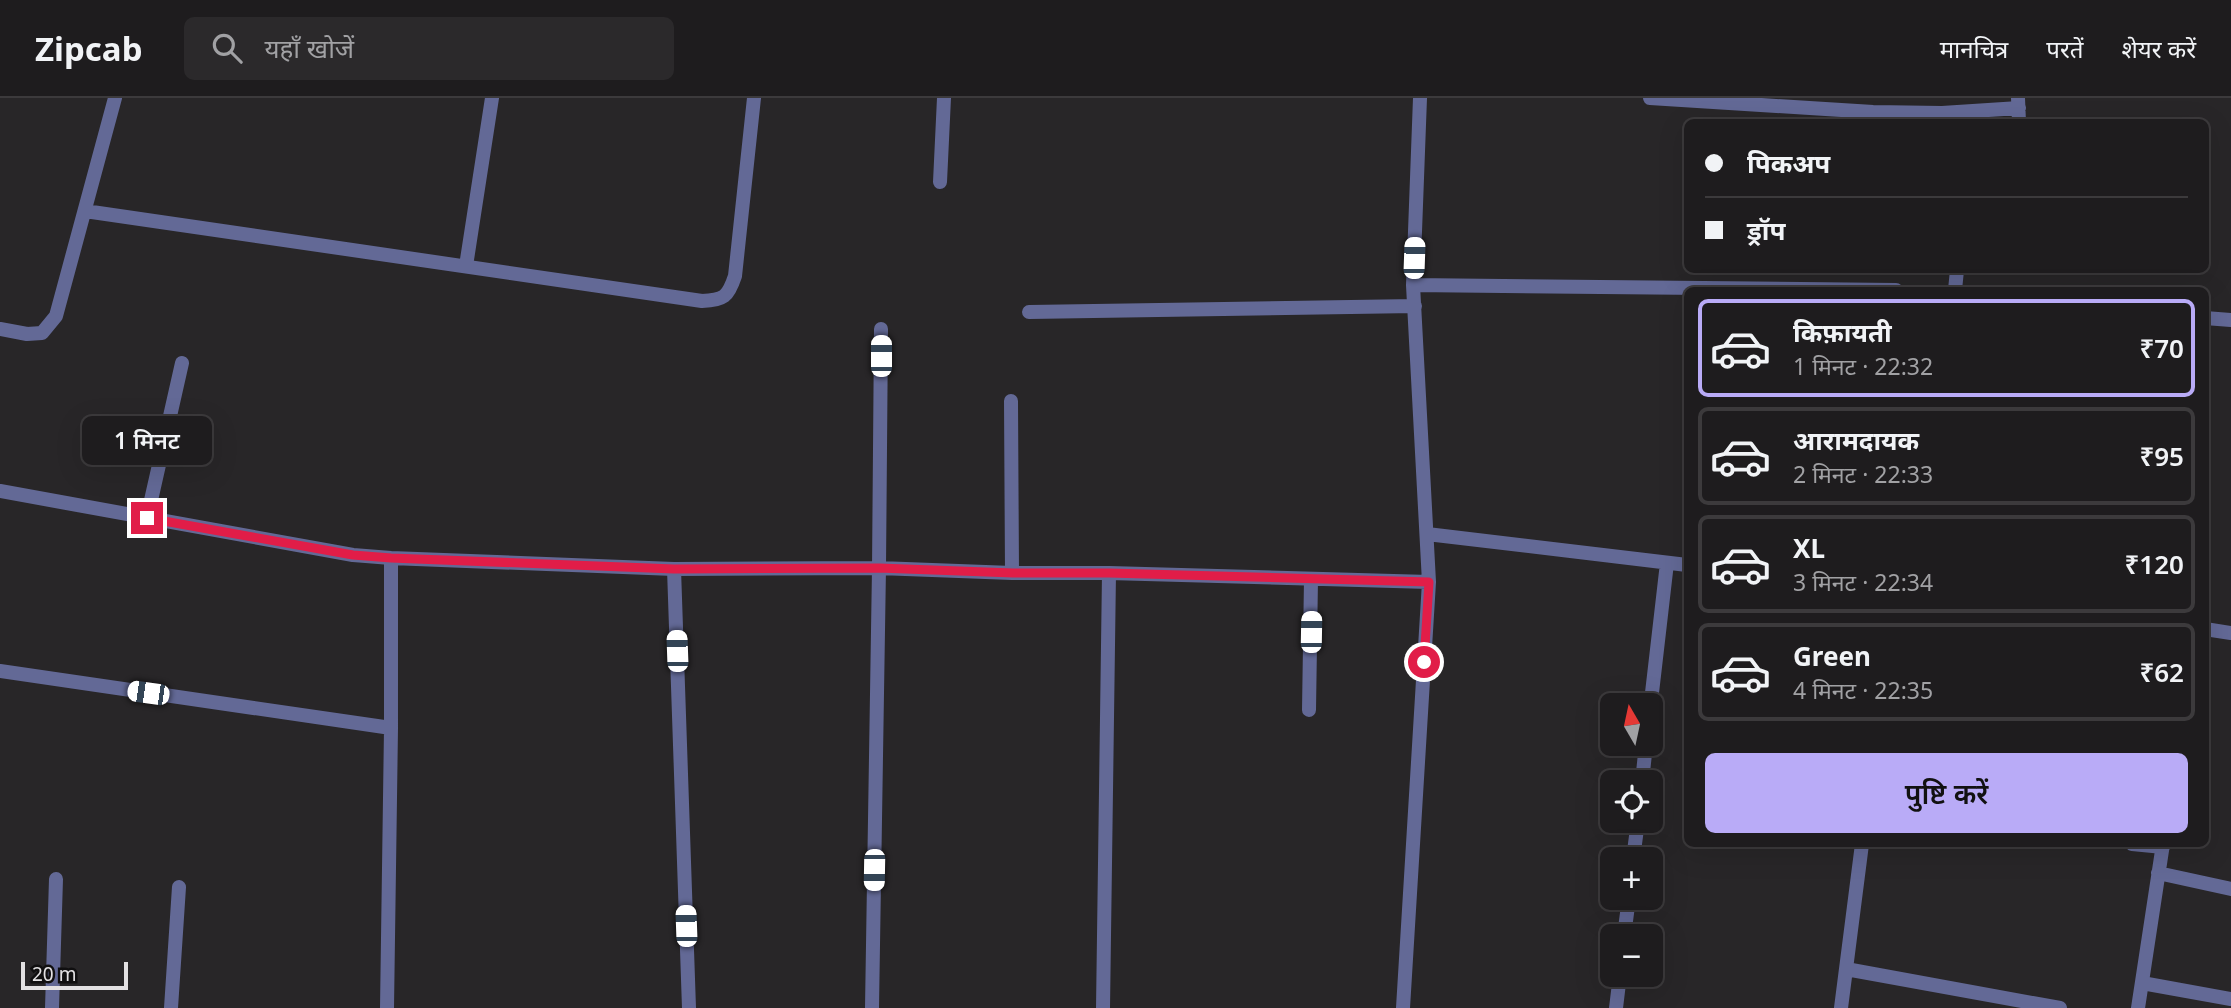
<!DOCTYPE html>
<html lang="hi">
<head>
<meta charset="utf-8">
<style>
  body { margin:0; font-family:"Noto Sans","Noto Sans Devanagari",sans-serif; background:#2b292b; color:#f1f3f6; height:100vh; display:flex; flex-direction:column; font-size:26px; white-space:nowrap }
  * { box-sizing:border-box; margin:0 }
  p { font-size:23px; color:#a1a1a4 }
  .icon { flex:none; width:38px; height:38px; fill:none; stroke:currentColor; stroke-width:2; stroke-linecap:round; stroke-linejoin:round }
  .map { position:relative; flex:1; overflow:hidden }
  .side { position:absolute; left:1684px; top:189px; width:525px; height:560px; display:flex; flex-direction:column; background:#1e1c1e; border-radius:10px; box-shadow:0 7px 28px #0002,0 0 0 2px #3c3a3c }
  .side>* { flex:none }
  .top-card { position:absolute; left:1684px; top:21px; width:525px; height:154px; border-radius:10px; box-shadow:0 7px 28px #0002,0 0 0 2px #3c3a3c; display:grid; align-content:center; height:154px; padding:0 21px; background:#1e1c1e }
  .needle { width:46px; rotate:351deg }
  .tools { position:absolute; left:1600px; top:595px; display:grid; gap:14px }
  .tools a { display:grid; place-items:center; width:63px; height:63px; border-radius:10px; background:#1e1c1e; box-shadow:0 7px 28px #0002,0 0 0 2px #3c3a3c; font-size:35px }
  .scale { position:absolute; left:21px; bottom:18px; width:107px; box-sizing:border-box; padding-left:7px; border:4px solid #e3e1e3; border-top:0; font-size:19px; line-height:24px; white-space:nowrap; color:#e3e1e3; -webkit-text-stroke:5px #100f10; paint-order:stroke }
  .end { position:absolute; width:32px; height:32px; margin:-16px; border:9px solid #e11d48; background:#fff; box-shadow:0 0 0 4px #fff }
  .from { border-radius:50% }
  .bubble { position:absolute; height:49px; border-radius:10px; background:#1e1c1e; box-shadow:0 7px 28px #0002,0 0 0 2px #3c3a3c; font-size:23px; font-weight:600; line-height:49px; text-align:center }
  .car { position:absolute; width:21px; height:42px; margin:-21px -10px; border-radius:9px; box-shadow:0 0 5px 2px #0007; background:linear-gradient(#fff 24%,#345 0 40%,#fff 0 76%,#345 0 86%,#fff 0) }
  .top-card b { display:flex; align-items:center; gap:24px; height:66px; font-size:26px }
  .top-card b+b { border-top:2px solid #3c3a3c }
  .top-card i { width:18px; height:18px; background:#f1f3f6 }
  ul { padding:12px 0 0; list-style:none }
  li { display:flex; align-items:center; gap:21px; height:98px; margin:0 14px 10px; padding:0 7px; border:4px solid #3c3a3c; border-radius:10px }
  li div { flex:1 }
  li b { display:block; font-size:26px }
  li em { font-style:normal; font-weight:600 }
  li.current { border-color:#b9abf7 }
  li>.icon { width:63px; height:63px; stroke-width:1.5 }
  .cta { display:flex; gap:14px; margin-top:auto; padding:14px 21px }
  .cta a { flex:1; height:80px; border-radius:10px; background:#b9abf7; color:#111; font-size:28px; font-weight:600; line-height:80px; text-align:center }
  header { display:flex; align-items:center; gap:42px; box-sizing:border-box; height:98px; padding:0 35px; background:#1e1c1e; border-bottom:2px solid #3c3a3c }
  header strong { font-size:33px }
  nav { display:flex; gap:38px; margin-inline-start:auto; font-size:24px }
  .search { width:490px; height:63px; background:#2b292b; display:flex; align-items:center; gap:18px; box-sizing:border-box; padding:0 24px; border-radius:10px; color:#a1a1a4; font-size:26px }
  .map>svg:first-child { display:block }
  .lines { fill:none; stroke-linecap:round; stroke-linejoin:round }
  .street { stroke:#636996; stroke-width:14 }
  .route { stroke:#e11d48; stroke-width:9 }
</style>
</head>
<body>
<header>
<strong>Zipcab</strong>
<div class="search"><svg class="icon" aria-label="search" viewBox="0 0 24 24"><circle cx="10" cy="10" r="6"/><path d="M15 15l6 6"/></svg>यहाँ खोजें</div>
<nav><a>मानचित्र</a><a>परतें</a><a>शेयर करें</a></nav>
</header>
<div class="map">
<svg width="2231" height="910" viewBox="0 0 2231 910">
  <rect width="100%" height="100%" fill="#282628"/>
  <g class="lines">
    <path class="street" d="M1650,0l223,14 69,1 77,-5
      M2018,0l1,24
      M940,84l4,-84
      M85,113l617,90c22,-1 26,-4 33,-25l19,-178
      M466,168l26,-168
      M1413,187l483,5
      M1955,192l2,-20
      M1029,214l386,-6
      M2205,220l26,2
      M0,231l27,5 15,-1 14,-17 59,-218
      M1011,303l1,172
      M0,393l353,64 38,3 283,11 205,-1 133,5h97l320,9
      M147,420l35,-155
      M1427,436l260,31
      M674,471l15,439
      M2205,531l26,4
      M0,573l391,57
      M1309,612l2,-131
      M1650,612l17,-147
      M1642,684l4,-38
      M2132,746l31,3
      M1633,761l5,-38
      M2158,775l73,16
      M1624,838l5,-38
      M1846,871l214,39
      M2142,885l89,16
      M52,910l4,-129
      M171,910l8,-121
      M387,910l4,-280v-170
      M872,910l7,-440 2,-239
      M1103,910l6,-435
      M1403,910l26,-426 -16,-297 7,-187
      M1616,910l4,-33
      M1841,910l21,-164
      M2138,910l25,-164"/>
  </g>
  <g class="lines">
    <path class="route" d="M147,420l206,37 38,3 283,11 205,-1 134,5h96l320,9 -5,80"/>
  </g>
</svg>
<div class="tools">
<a><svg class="needle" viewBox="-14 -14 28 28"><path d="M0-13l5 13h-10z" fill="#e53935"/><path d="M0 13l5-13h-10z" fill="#a1a1a4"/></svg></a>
<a><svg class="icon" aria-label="locate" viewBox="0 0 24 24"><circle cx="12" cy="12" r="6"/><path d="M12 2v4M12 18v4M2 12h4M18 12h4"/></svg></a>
<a>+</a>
<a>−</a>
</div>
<div class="scale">20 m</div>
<i class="end from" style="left:1424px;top:564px"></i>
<i class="end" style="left:147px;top:420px"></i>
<div class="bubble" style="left:82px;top:318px;width:130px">1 मिनट</div>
<i class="car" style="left:1414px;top:160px;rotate:2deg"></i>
<i class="car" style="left:881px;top:258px;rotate:0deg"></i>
<i class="car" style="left:1311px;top:534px;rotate:1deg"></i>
<i class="car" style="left:677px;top:553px;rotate:358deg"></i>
<i class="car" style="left:148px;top:595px;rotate:278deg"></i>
<i class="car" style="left:874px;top:772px;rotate:181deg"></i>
<i class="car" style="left:686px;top:828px;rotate:358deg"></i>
<div class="top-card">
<b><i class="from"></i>पिकअप</b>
<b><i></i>ड्रॉप</b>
</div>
<section class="side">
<ul>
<li class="current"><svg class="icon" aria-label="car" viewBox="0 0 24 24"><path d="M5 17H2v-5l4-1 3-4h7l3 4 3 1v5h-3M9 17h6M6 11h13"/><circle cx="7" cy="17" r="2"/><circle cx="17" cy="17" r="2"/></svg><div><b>किफ़ायती</b><p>1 मिनट · 22:32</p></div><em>₹70</em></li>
<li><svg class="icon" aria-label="car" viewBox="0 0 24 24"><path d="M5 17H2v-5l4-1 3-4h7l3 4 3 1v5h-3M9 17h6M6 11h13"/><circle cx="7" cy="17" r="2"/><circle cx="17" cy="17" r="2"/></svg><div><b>आरामदायक</b><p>2 मिनट · 22:33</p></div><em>₹95</em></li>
<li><svg class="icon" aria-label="car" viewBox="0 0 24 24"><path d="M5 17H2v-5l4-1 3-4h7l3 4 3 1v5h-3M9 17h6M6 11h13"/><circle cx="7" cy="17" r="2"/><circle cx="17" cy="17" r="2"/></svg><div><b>XL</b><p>3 मिनट · 22:34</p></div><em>₹120</em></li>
<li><svg class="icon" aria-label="car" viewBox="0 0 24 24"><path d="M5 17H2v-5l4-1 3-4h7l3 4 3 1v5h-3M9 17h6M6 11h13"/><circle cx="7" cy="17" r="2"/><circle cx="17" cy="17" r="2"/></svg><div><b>Green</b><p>4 मिनट · 22:35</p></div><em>₹62</em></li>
</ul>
<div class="cta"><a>पुष्टि करें</a></div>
</section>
</div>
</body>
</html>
